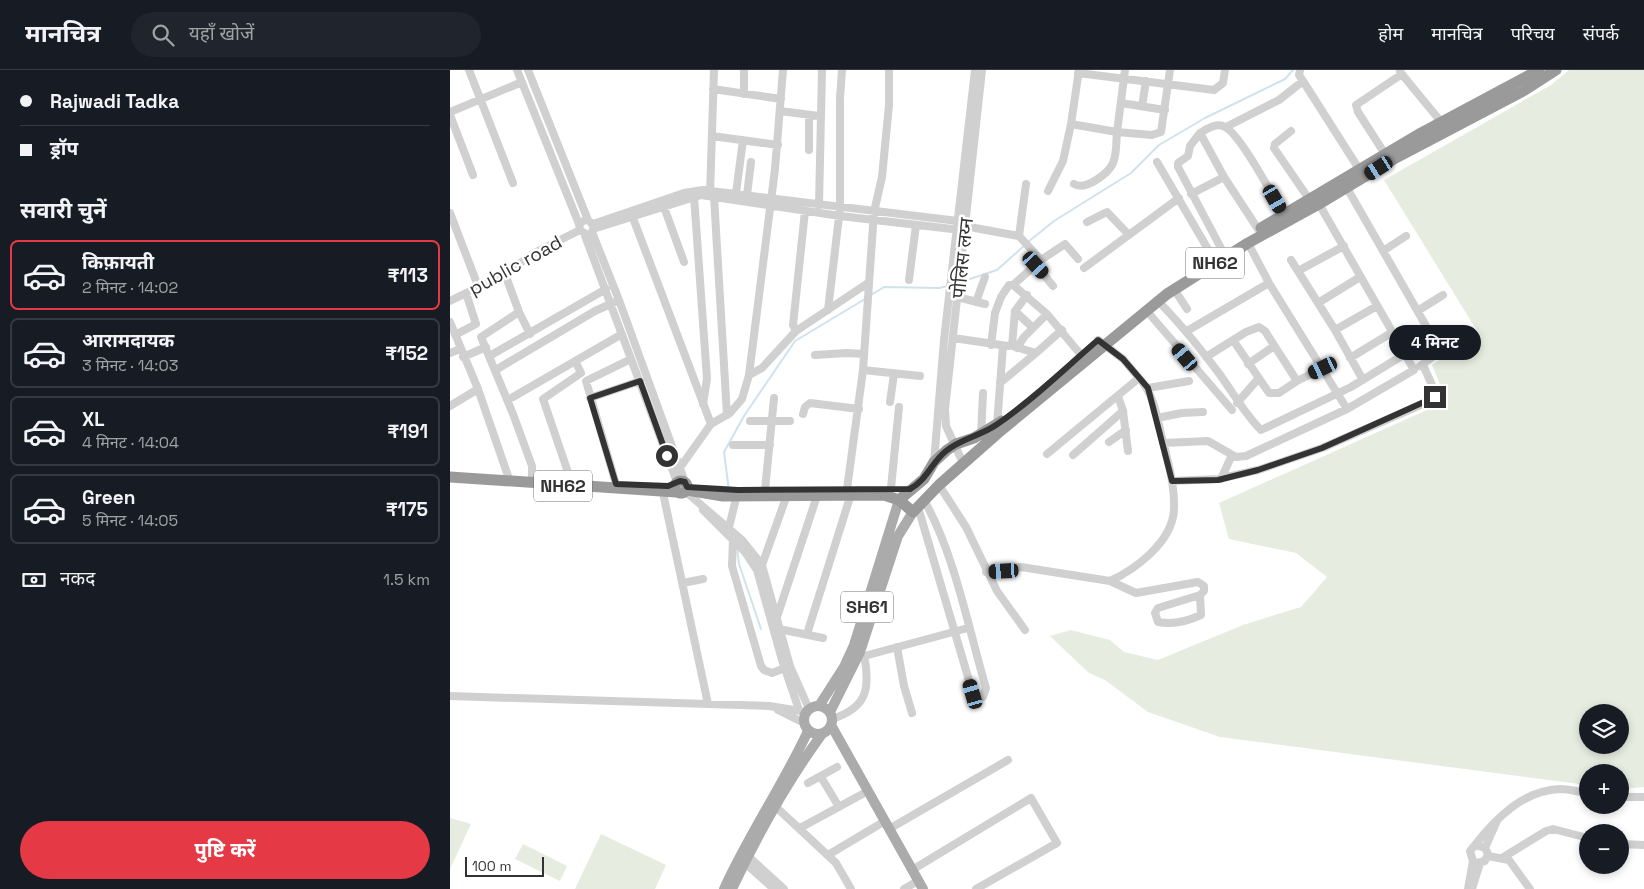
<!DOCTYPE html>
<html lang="hi">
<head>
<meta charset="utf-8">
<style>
  body { margin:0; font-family:"Space Grotesk","Noto Sans Devanagari",sans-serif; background:#20242c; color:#f1f3f6; height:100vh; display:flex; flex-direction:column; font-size:19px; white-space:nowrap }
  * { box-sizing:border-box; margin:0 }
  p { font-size:16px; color:#9ea1a6 }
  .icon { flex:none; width:28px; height:28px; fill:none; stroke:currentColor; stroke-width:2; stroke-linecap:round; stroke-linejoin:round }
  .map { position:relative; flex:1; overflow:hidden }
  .panel { display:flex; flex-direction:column; background:#171b24; width:450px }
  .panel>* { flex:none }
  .guide { display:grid; align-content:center; height:110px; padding:0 20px; background:#171b24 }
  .tools { position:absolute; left:1129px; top:634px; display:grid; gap:10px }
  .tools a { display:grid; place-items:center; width:50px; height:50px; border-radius:50%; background:#171b24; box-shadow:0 2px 8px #0003; font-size:25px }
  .scale { position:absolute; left:15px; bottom:12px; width:79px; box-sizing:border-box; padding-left:5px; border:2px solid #333; border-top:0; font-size:14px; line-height:18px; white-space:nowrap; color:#333; -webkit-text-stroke:4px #fff; paint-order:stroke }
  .end { position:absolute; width:22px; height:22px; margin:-11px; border:6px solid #333; background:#fff; box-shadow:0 0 0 2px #fff }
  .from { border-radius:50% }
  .bubble { position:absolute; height:35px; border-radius:18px; background:#171b24; box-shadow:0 2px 8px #0003; font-size:16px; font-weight:700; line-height:35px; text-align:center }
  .car { position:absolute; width:15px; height:30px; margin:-15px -8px; border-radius:6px; box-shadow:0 0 4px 1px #0007; background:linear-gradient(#222 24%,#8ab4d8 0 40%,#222 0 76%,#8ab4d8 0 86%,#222 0) }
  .guide b { display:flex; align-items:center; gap:18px; height:48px; font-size:19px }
  .guide b+b { border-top:1px solid #363941 }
  .guide i { width:12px; height:12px; background:#f1f3f6 }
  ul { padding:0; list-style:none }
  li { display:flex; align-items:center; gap:15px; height:70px; margin:0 10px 8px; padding:0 10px; border:2px solid #363941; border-radius:8px }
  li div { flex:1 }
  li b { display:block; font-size:19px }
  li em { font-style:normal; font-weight:700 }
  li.active { border-color:#e63946 }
  li>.icon { width:45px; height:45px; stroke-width:1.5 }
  h2 { padding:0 20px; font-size:22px; line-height:60px }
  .pay { display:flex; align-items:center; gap:12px; height:55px; padding:0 20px; font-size:19px }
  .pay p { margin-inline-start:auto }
  .button { display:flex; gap:10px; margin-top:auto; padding:10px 20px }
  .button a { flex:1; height:58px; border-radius:30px; background:#e63946; color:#fff; font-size:20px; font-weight:700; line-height:58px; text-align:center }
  header { display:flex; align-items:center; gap:30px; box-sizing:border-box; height:70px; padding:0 25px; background:#171b24; border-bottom:1px solid #363941 }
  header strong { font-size:24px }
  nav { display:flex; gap:28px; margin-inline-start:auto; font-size:18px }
  .search { width:350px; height:45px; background:#20242c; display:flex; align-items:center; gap:12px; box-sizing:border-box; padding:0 18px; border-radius:28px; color:#9ea1a6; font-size:19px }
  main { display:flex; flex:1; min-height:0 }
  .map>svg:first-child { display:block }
  .green { fill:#e6ecdf; fill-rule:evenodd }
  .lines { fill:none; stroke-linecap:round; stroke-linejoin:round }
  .stream { stroke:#cfe2ee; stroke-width:2 }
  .minor { stroke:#d0d0d0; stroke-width:8 }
  .major { stroke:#ababab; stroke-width:10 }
  .highway { stroke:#9a9a9a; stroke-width:11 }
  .route { stroke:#333; stroke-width:6 }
  .labels { text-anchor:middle; stroke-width:5; stroke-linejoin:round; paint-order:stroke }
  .shield { fill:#fff; stroke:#707070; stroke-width:1 }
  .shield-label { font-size:18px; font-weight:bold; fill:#333 }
  .street-label { font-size:19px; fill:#333; stroke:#fff }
</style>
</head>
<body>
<header>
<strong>मानचित्र</strong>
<div class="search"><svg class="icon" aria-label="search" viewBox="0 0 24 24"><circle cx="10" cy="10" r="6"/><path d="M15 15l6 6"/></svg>यहाँ खोजें</div>
<nav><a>होम</a><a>मानचित्र</a><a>परिचय</a><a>संपर्क</a></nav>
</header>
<main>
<section class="panel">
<div class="guide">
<b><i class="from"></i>Rajwadi Tadka</b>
<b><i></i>ड्रॉप</b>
</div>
<h2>सवारी चुनें</h2>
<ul>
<li class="active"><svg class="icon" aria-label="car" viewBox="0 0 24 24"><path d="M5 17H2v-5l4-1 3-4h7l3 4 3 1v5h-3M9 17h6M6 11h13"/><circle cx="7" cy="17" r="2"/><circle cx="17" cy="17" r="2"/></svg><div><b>किफ़ायती</b><p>2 मिनट · 14:02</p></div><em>₹113</em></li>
<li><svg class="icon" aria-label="car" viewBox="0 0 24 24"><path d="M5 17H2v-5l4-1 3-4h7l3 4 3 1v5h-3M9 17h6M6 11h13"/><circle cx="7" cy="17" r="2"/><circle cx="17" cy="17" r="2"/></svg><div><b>आरामदायक</b><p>3 मिनट · 14:03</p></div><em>₹152</em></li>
<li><svg class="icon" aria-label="car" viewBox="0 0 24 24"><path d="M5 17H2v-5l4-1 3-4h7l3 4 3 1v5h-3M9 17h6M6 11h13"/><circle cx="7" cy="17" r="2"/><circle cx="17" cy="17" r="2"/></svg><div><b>XL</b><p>4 मिनट · 14:04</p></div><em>₹191</em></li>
<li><svg class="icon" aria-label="car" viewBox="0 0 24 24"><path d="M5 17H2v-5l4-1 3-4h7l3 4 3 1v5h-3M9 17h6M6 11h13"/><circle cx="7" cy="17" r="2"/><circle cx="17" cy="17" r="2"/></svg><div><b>Green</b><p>5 मिनट · 14:05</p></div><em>₹175</em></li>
</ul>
<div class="pay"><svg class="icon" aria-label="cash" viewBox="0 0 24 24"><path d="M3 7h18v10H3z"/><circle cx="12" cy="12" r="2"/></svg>नकद<p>1.5 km</p></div>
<div class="button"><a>पुष्टि करें</a></div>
</section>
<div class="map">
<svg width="1194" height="819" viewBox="0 0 1194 819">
  <rect width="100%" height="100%" fill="#fff"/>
  <path class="green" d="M1119,0h75v717l-24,2v-17h-32l-1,13 -367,-48 -72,-25 -43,-32 -16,-7 -39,-37 21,-6 39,10 14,12 34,8 85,-35 58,-18 26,-30 -31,-24 -67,-14 -10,-36 228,-102 -15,-36 47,-31 -95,-154 167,-95zM1170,642v33h-32v-33z
    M0,748l21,6 -21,45z
    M151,764l65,31 -11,24h-80z
    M73,774l44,22 -7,15 -45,-22z"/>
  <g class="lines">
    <path class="stream" d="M578,172l26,-21 77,-48 28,-28 46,-27 80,-39 8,-9
      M511,212l36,-12 28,-25
      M421,225l13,-8 55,1 8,-2
      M279,421l-5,-39 20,-36 51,-75 70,-42
      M287,477l2,17 22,65"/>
    <path class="minor" d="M19,0l44,113
      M67,0l62,154
      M78,0l60,150 6,6
      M333,0l-8,99 -26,206 13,-7 34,-37 72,-48
      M629,0l-8,54 46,8 8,-62
      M850,0l-1,5 4,6
      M950,2l42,51
      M628,3l136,17 9,-7 2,-13
      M263,19l68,10
      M294,24v-24
      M671,33l44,7
      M692,36l4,-25
      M330,41l39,5
      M0,42l72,-30
      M0,45l23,60
      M359,45v35
      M776,57l53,-27 24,-19 56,88
      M841,61l-16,13 -1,4 35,51
      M750,63c7,-4 17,-11 25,-6 16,8 48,70 59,88
      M262,66l66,9
      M935,84l-27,-42 -2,-7 46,-31
      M707,92l55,94
      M774,107l34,52
      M624,114c11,7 34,-10 39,-21 4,-9 3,-22 4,-31l35,3 9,-3 9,-62
      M897,118l90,157 1,8 -18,13
      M598,121l15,-30 8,-37
      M286,123l7,-53
      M260,124l4,-124
      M741,124l33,-17 -24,-44 -10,13 -2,10 -10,7v4l44,83
      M297,125l4,-33
      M244,126l13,183 -4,25
      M264,127l13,218
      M369,135l3,-135
      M214,137l20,55
      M0,143l28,73
      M183,148l78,206
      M637,152l20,-10 22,23
      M143,154l91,-31 19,-3 255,31 17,7 44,8 22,24 -28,25 34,29 34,41
      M143,159l108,-34 139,21 121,14
      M142,162l27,68 66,182
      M134,163l93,249
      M136,164l-6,-4 -1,-6 6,-4h3
      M569,166l7,-52
      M933,181l23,-15
      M591,190l24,-16 13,15
      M841,190l44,70 28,50
      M586,195l17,21
      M634,198l95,-70
      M848,201l46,-25
      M55,204l14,38 11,22
      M459,210l7,-55
      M819,213l78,126
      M724,219l13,20
      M577,225l-12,16 -3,35 24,7 26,-23
      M507,227l28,7
      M0,231l55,-27 29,-21 46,-23
      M708,231c22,22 41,46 60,71 15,20 25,40 43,58l90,-43 54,-33 -86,-150
      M526,232l9,-25
      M868,233l42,-26
      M378,240l12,-102v-110l2,-28
      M696,240l86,100
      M969,240l24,-15
      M565,241l18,17
      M69,242l-38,25 32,77 19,52v12
      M0,252l28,67 30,87
      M885,260l42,-24
      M346,261l-3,-6 12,-114
      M737,261l82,-48 -21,-40
      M5,265l21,-11 -10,-31
      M503,268l55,8
      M648,270l25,19 16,19
      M783,270l36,53h10l18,-12
      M541,275l4,-32 6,-16 8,-12h4
      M567,278l7,-11 23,-23
      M0,283l10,-4
      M43,284l113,-65
      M365,285l32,-2 17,1
      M13,287l23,-10
      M756,287l40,-25 13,-5 6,4 32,50 26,-13
      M900,288l41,-25
      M798,294l26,-18
      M49,298l96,-57 20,-9
      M413,300l57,6
      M550,313l36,-30
      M698,318l41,-7
      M668,326l5,15 5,40
      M63,327l109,-63
      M140,328l50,-17
      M440,332l4,-28
      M787,333l21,-24
      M0,336l28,-17
      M353,344l2,-7 5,-4 49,6
      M707,348l25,-5 21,-1
      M300,351h40
      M547,355l6,-79
      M531,365l2,-42
      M659,372l17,-12
      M713,373l45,-2 28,16 10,-1 101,-47 67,-39 -9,-16
      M283,375h37
      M597,384l92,-76c15,16 18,39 23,60 6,23 13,48 12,72 -2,32 -38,59 -64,71l26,12 62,-11 6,4v5l-4,4 -42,13 -3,5 3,9c15,3 30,-1 43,-7l-1,-20
      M623,385l50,-44
      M484,392l10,-122 31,-270
      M513,393l-17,-37 -1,-17 37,-339
      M229,399l32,-45 19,-11 12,-14 7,-24
      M771,409l11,-24
      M121,411l-28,-82 38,-26 -6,-12
      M722,411l46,-2 40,-9 64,-22 110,-48 4,-6 -13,-29
      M166,414l-30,-103 45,-22
      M489,415l27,42 31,64 28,39
      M441,418l8,-81
      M397,419l16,-119 11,-158 8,-35 7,-72v-35
      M315,420l9,-92
      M236,422l56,48 20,25 28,101 19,43
      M213,423l45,211
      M468,437l55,187 4,4 6,-1 3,-9c-18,-61 -31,-133 -62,-188
      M253,440l42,42 12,18 25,90 17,50
      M279,457l8,-32
      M283,469l-1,27 29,100 3,4 8,3 13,-5
      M312,495l25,-70
      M536,502l35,-5 89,14
      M233,513l20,-4
      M327,547l40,-121
      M329,559l44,9
      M357,564l44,-140
      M447,577l7,39 8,27
      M407,588l111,-30
      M0,626l319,10 38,6
      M328,640l26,13
      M382,649c34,-11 39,-29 32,-63
      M371,707l18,30
      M358,713l29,-16
      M1170,727h24
      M326,737l60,56 15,26
      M350,758l68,-37
      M439,759l119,-69
      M1170,774l24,1
      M1025,775c21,-27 49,-55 85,-56 9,0 19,3 28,4
      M1035,778l12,-27
      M378,785l57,-34
      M298,786l36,33
      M1038,786l21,4 21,29
      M1052,788l44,-27 7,-2 35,9
      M295,793l29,26
      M462,800l119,-72 26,45 -81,46
      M454,819l14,-8
      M1018,819l5,-28 -3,-10 5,-6 10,3 3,6 -3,7 -8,2 -4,-2
      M1022,819l8,-26"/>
    <path class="major" d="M354 650a14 14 0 1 1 28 0a14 14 0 1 1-28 0Z
      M369,636l25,-39 10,-22 45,-145
      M380,642l30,-60 38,-116 15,-24
      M381,655l92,164
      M274,819c25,-55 59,-104 84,-158
      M282,819c25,-53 55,-107 90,-155"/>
    <path class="highway" d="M811,158l160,-95 118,-63
      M0,407l226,15
      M225 417a6 6 0 1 1 12 0a6 6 0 1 1-12 0Z
      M237,420l36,6 161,-1 15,5 14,12 26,-27 59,-52 169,-139 81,-51 71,-39 75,-45 131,-69 31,-20
      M449,430l25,-21 10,-17 13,-12 9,-6 18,-6 28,-17"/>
  </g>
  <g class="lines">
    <path class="route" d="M217,386l-27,-75 -50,17 26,86 52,2 12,-5 5,1 2,5 51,3 172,-1c17,-9 21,-26 36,-38 14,-12 34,-15 50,-26 37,-25 69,-57 102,-85l25,19 25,29 24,93 46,-1 40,-10 64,-22 113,-51"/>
  </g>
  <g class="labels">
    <g class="shield">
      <rect x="736" y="177.5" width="58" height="31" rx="4"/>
      <rect x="84" y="400.5" width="58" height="31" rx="4"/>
      <rect x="391" y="521.5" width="52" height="31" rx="4"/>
    </g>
    <g class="shield-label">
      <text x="765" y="199">NH62</text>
      <text x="113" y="422">NH62</text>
      <text x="417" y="543">SH61</text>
    </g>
    <g class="street-label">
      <text transform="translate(512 188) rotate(-84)" y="7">पोलिस लय्न</text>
      <text transform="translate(65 195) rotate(-29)" y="7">public road</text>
    </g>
  </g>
</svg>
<div class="tools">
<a><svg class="icon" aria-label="layers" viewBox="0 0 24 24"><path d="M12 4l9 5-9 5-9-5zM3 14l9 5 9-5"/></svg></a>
<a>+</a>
<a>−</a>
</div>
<div class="scale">100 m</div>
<i class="end from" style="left:217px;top:386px"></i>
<i class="end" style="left:985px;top:327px"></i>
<div class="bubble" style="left:939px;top:255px;width:92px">4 मिनट</div>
<i class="car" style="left:929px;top:98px;rotate:238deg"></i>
<i class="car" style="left:825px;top:129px;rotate:150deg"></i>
<i class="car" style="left:586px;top:195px;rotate:138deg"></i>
<i class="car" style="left:735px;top:287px;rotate:320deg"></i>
<i class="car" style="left:873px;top:298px;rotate:244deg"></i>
<i class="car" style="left:554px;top:501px;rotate:267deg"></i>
<i class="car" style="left:523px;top:624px;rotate:344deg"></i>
</div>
</main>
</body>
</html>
